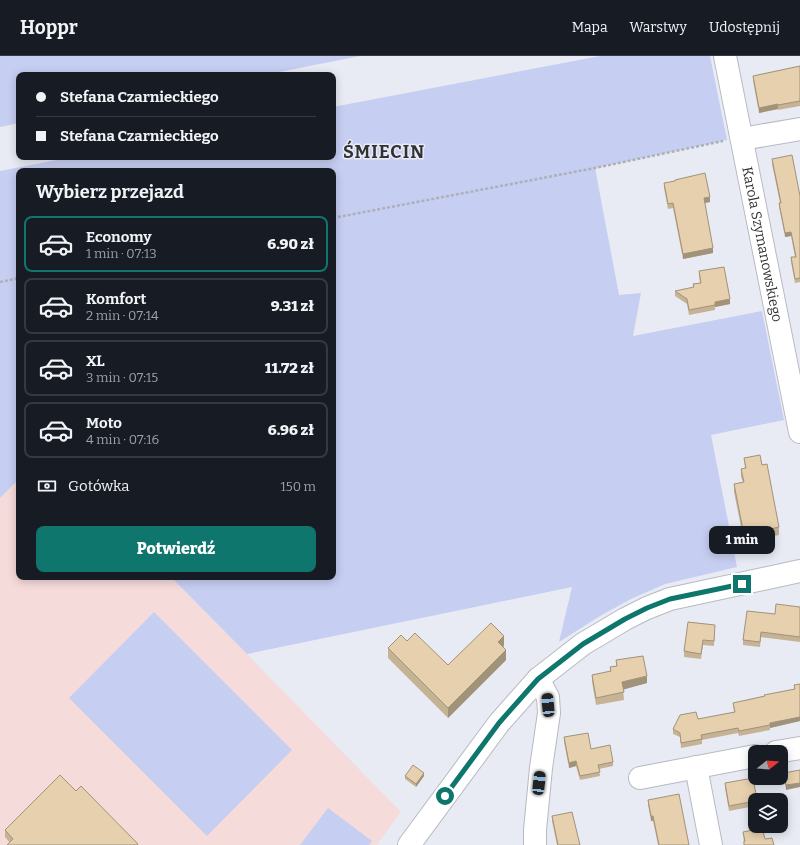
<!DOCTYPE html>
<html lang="pl">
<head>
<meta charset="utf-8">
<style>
  body { margin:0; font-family:Bitter,serif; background:#20242c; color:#f1f3f6; height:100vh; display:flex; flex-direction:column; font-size:15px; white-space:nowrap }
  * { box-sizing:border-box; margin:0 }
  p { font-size:13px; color:#9ea1a6 }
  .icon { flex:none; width:22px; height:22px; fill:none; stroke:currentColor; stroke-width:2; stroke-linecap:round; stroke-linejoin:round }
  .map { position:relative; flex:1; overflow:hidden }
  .side { position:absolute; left:16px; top:112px; width:320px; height:412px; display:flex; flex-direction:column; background:#171b24; border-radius:8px; box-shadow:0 2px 10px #0003 }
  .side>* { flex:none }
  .top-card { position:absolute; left:16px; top:16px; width:320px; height:88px; border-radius:8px; box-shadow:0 2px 10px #0003; display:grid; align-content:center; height:88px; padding:0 20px; background:#171b24 }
  .needle { width:26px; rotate:73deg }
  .fabs { position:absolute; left:748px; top:689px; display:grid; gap:8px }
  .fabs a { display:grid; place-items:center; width:40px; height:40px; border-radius:8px; background:#171b24; box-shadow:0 2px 10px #0003; font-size:20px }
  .end { position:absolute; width:18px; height:18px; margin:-9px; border:5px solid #0f766e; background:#fff; box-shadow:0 0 0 2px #fff }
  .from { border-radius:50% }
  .bubble { position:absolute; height:28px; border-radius:8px; background:#171b24; box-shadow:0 2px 10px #0003; font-size:13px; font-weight:800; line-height:28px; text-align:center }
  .car { position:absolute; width:12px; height:24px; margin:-12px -6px; border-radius:5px; box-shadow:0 0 3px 1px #0007; background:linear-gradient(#222 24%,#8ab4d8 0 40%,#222 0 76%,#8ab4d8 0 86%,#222 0) }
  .top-card b { display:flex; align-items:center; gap:14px; height:38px; font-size:15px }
  .top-card b+b { border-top:1px solid #363941 }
  .top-card i { width:10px; height:10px; background:#f1f3f6 }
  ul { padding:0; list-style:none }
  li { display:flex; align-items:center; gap:12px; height:56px; margin:0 8px 6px; padding:0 12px; border:2px solid #363941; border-radius:8px }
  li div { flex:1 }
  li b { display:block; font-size:15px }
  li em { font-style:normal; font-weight:800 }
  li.selected { border-color:#0f766e }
  li>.icon { width:36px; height:36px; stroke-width:1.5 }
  h2 { padding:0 20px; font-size:18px; line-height:48px }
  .pay { display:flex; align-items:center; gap:10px; height:44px; padding:0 20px; font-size:15px }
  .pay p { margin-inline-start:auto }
  .primary-button { display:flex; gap:8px; margin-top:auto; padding:8px 20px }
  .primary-button a { flex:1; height:46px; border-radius:8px; background:#0f766e; color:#fff; font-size:16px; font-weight:800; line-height:46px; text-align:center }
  header { display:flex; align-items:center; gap:24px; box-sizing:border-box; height:56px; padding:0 20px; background:#171b24; border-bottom:1px solid #363941 }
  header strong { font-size:19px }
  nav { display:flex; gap:22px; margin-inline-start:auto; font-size:14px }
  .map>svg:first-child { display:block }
  .education { fill:#f6dbdb }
  .green { fill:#c6cef2 }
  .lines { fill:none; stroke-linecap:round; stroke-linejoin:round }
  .minor-casing { stroke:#b8bac2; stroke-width:24 }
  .path { stroke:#aeb0b7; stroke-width:2.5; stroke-dasharray:3 2; stroke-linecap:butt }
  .minor { stroke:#fff; stroke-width:22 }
  .wall { fill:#c6b396 }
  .shaded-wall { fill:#a1927a }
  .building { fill:#e6d0ae; stroke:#a1927a }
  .route { stroke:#0f766e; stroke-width:5 }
  .labels { text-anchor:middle; stroke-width:3; stroke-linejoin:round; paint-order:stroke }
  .street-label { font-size:14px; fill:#303134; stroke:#e9ebf4 }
  .district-label { font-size:18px; font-weight:bold; letter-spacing:1px; fill:#303134; stroke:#e9ebf4 }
</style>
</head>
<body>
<header>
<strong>Hoppr</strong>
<nav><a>Mapa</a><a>Warstwy</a><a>Udostępnij</a></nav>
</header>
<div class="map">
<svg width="800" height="789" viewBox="0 0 800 789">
  <rect width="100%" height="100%" fill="#e9ebf4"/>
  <path class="education" d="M19,423v98h152l76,77 154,158 -24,33h-377v-347z"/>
  <path class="green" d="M0,0h360l-96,19h-245v48l-19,4z
    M600,0h110l17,84 -132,28 24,127 22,-2 -8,43 129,-25 22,109 -73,15 26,132 -72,17 -34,15 -31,17 -41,26 13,-55 -325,67 -76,-77h162v-406h-314v308l-19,19v-327l72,-14h261v-50z
    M154,556l138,138 -85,86 -138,-138z
    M328,752l44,33 -3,4h-69z"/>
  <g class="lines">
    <g class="minor-casing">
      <g id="minor">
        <path id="s1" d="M725,0l75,376"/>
        <path d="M742,83l58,-10"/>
        <path d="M776,696l24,-4"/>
        <path d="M696,711l15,78"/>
        <path d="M640,722l115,-22"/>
        <path d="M409,789l90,-122 39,-44 45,-35 42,-25 22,-11 23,-9 130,-28"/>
        <path d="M535,789v-15l6,-62 8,-55 -1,-16 -10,-18"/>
      </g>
    </g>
    <path class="path" d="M333,162l262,-50 128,-27
      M0,226l19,-4"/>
    <use href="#minor" class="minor"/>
  </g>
  <path class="wall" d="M800,10v40l-22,4v-1l-19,4 -6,-32v-5z
    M772,103l28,37v86l-5,1 -4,-21v-5h4l-4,-21 -6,1 -6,-30v-4h1l-8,-39z
    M664,127l46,19 -5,1 8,50 -30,6 -10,-51 -5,1 -4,-21z
    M699,215l31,33 -15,3v3l-26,5 -2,-11 -12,-8v-5l18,-3v-4l7,-1 -1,-7z
    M744,402l18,7 17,62v8l-35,7 -10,-50v-8l9,-2 -2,-5v-8h4z
    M800,551v35l-39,-5 -1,10 -17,-2v-5l32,-26z
    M715,574l-1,16 -11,-1 -2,14 -17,-2v-6z
    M407,585l41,24 56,-19 -1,1 3,13 -58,58 -60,-60v-10z
    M616,604l31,23 -24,6 1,11 -28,5 -4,-23v-7l18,-4v-4l6,-1z
    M800,628v37l-30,7v2l-31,6 -1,-3 -36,7v4l-21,4 -1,-11 -7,-3v-5l25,-10 36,-7 -1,-9 61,-14v-4z
    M564,681l27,12 22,13v4l-14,3 1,7 -20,4 -4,-14 -7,2 -5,-26z
    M800,714l-14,20 -2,-12v-5z
    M405,720h19l-8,11 -11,-8z
    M725,727l30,17v6l-26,5 -4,-23z
    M76,735l62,54 -128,-2 -5,-6v-7z
    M648,744l41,45h-31l-5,-24h-2l-3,-16z
    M552,760l28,29h-23l-5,-24z
    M743,776l22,7 9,6h-30z"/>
  <path class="shaded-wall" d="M778,48v5l-19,4v-5z
    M710,141v5l-6,1v-5z
    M791,176v4l-6,1v-4z
    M713,192v5l-30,6v-5z
    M730,243v5l-15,3v-5z
    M504,580v10l-6,5v-9z
    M506,594v10l-58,58v-10z
    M647,620v7l-25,7v-8z
    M800,657v8l-30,7v-5z
    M576,705v5l-7,2v-5z
    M424,717v3l-8,11v-3z
    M800,727v4l-14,3v-5z
    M651,760h2v5h-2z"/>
  <path class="building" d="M800,10v35l-22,4v-1l-19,4 -6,-32z
    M792,99l8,41v82l-5,1 -4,-22h5l-5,-25 -6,1 -6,-30h2l-9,-44z
    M705,117l5,24 -6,1 9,50 -30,6 -10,-51 -5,1 -4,-21 11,-2v-1z
    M724,211l6,32 -15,3v3l-26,5 -2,-11 -12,-8 19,-4 -1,-3 8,-1 -2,-12z
    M760,399l2,10 5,-1 12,63 -35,8 -10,-51 10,-2 -3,-13 5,-1 -2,-10z
    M776,548l24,3v30l-39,-5 -1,10 -17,-2 4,-29 28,3z
    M688,566l27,3 -1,16 -11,-1 -2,14 -17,-3z
    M491,567l13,13 -6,6 8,8 -58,58 -60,-60 13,-13 6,6 8,-8 33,32z
    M643,600l4,20 -25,6 2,10 -28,6 -4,-23 19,-4 -1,-4 7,-1 -1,-6z
    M800,628v33l-30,6v2l-31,6 -1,-3 -37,7 1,4 -21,4 -1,-10 -7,-4 7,-14 16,-3 2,7 37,-7 -2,-9 32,-7 -1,-1 31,-6 -1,-4z
    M588,677l3,16 19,-4 3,17 -15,3 2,7 -20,4 -4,-15 -7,2 -5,-26z
    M413,709l11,8 -8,11 -11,-8z
    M800,714v13l-14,2 -2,-12z
    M60,719l16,16 5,-5 57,58 -1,1h-130l6,-6 -8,-9z
    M753,722l4,22h-2v1l-26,5 -4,-23z
    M679,738l10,51h-30l-6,-29h-2l-3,-16z
    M572,756l8,33h-22l-6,-29z
    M762,772l3,11 7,-1 2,7h-30v-4h1l-2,-9z"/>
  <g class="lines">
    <path class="route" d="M445,740l54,-73 39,-44 45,-35 42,-25 22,-11 23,-9 72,-15"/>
  </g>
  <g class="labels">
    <g class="street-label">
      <text dy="5" stroke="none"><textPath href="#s1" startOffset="192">Karola Szymanowskiego</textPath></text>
    </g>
    <g class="district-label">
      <text x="384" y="102">ŚMIECIN</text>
    </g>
  </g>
</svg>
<div class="fabs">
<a><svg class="needle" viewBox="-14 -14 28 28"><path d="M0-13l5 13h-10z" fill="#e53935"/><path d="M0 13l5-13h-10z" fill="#9ea1a6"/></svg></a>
<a><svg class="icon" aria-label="layers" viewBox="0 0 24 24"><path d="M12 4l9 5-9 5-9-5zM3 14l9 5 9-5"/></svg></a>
</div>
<i class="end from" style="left:445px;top:740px"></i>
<i class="end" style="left:742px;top:528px"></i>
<div class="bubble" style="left:709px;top:470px;width:66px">1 min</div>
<i class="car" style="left:548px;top:649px;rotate:355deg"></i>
<i class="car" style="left:539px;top:727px;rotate:6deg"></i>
<div class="top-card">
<b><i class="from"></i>Stefana Czarnieckiego</b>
<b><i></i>Stefana Czarnieckiego</b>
</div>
<section class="side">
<h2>Wybierz przejazd</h2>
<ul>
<li class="selected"><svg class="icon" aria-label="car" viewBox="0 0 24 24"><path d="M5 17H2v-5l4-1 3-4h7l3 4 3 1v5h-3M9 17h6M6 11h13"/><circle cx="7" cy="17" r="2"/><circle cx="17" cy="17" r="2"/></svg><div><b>Economy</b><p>1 min · 07:13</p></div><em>6.90 zł</em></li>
<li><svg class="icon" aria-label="car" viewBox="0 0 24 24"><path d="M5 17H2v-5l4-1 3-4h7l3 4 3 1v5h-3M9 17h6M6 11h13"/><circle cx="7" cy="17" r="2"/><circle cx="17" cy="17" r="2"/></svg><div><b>Komfort</b><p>2 min · 07:14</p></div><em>9.31 zł</em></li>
<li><svg class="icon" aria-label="car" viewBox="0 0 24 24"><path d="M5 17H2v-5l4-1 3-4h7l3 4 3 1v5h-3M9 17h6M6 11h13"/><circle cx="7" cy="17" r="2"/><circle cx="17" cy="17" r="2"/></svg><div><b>XL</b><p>3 min · 07:15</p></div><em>11.72 zł</em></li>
<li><svg class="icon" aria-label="car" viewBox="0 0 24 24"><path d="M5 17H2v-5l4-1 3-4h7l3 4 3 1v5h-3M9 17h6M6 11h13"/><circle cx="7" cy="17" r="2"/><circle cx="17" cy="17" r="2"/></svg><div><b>Moto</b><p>4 min · 07:16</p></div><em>6.96 zł</em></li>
</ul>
<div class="pay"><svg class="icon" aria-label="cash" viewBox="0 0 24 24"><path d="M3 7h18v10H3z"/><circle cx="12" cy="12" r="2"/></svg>Gotówka<p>150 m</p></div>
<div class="primary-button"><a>Potwierdź</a></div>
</section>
</div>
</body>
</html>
